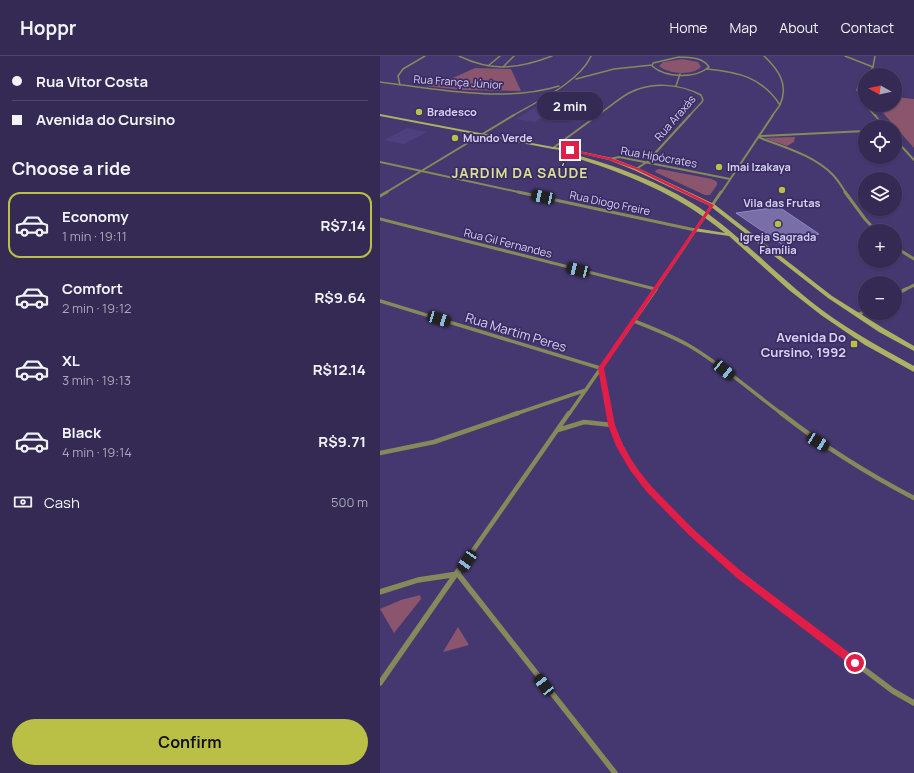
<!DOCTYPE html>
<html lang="en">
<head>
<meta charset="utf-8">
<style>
  body { margin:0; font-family:Manrope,sans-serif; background:#3c325a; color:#f1f3f6; height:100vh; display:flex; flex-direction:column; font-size:15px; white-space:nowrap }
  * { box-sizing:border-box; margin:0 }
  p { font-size:13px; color:#a9a7b8 }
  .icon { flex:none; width:22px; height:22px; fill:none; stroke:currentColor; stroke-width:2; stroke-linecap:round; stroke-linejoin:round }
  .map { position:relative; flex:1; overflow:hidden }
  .drawer { display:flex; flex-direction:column; background:#342a54; width:380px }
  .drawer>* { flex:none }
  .guide { display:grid; align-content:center; height:88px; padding:0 12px; background:#342a54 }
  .needle { width:26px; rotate:278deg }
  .fabs { position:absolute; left:478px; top:12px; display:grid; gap:8px }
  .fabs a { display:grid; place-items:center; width:44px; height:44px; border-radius:50%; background:#342a54; box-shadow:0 1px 3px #0004,0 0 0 1px #4e466b; font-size:20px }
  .end { position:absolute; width:18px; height:18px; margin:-9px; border:5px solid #e11d48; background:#fff; box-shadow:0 0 0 2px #fff }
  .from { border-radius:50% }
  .bubble { position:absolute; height:28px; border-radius:14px; background:#342a54; box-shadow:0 1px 3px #0004,0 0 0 1px #4e466b; font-size:13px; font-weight:700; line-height:28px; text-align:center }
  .car { position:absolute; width:12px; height:24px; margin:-12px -6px; border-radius:5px; box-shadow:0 0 3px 1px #0007; background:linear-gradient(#222 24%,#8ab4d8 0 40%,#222 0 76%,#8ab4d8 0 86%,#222 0) }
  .guide b { display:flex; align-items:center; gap:14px; height:38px; font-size:15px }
  .guide b+b { border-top:1px solid #4e466b }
  .guide i { width:10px; height:10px; background:#f1f3f6 }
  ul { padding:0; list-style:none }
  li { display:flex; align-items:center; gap:12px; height:66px; margin:0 8px 6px; padding:0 4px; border:2px solid transparent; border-radius:12px }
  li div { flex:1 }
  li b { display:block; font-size:15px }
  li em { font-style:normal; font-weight:700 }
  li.on { border-color:#bac045 }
  li>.icon { width:36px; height:36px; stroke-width:1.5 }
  h2 { padding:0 12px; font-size:18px; line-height:48px }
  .pay { display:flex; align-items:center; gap:10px; height:44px; padding:0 12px; font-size:15px }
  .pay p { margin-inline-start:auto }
  .button { display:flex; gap:8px; margin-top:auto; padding:8px 12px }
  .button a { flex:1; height:46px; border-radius:24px; background:#bac045; color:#111; font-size:16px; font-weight:700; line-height:46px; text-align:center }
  header { display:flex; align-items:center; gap:24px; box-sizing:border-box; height:56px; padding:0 20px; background:#342a54; border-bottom:1px solid #4e466b }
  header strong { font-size:19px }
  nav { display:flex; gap:22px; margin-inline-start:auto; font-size:14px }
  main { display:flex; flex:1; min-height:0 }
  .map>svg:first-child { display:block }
  .built { fill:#4e3f7f }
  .green { fill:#8b556d }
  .building { fill:#796ea7; stroke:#9286c6 }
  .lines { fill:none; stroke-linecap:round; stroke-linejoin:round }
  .minor-far5 { stroke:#868a5b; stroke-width:1.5 }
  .minor-far4 { stroke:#868a5b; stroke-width:2 }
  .minor-far3 { stroke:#868a5b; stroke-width:3 }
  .minor-far2 { stroke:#868a5b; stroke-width:3.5 }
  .minor-far1 { stroke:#868a5b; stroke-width:4.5 }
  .minor { stroke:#868a5b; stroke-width:5.5 }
  .secondary { fill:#acb164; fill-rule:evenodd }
  .route { fill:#e11d48 }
  .poi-dot { fill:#bac045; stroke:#3b2d64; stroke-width:1.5 }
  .labels { text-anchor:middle; stroke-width:3.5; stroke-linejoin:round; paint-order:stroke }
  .far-street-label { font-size:11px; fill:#d6d1f3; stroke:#3b2d64 }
  .far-poi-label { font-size:11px; font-weight:bold; fill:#d6d1f3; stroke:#3b2d64; text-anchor:start }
  .street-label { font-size:13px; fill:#d6d1f3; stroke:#3b2d64 }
  .poi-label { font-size:13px; font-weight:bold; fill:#d6d1f3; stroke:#3b2d64; text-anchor:end }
  .far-district-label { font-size:14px; font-weight:bold; letter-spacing:1px; fill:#d8df91; stroke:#3b2d64 }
</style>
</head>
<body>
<header>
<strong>Hoppr</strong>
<nav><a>Home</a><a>Map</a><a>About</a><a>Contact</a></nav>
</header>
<main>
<section class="drawer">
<div class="guide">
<b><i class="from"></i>Rua Vitor Costa</b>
<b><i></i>Avenida do Cursino</b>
</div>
<h2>Choose a ride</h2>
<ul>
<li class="on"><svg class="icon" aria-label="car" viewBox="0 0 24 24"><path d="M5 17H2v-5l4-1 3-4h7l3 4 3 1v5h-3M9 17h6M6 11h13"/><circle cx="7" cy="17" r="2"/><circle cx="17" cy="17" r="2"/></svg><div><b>Economy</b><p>1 min · 19:11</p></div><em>R$7.14</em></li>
<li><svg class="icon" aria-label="car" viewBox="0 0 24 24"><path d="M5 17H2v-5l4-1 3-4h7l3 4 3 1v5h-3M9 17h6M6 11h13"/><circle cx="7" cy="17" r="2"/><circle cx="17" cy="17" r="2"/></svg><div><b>Comfort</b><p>2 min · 19:12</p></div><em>R$9.64</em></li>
<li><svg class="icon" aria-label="car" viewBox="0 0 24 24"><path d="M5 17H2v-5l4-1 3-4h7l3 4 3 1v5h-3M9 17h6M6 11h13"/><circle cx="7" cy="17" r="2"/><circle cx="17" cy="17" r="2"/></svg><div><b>XL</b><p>3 min · 19:13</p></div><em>R$12.14</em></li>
<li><svg class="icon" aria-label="car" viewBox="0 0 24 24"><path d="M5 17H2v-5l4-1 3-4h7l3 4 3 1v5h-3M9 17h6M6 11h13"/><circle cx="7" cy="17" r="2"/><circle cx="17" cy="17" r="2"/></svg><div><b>Black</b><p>4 min · 19:14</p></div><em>R$9.71</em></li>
</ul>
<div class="pay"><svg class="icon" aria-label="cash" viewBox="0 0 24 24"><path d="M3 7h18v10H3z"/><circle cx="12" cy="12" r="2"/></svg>Cash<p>500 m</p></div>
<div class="button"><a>Confirm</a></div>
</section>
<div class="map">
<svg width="534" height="717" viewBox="0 0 534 717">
  <rect width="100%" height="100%" fill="#453870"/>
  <path class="built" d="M170,42l20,3 -6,5 34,5 -18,12 -38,-6 -7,5 -19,-3z
    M27,72l20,4 -23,12 -20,-4z"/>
  <path class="green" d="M302,3l16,3 3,5c-9,9 -33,7 -42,-1l4,-4z
    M95,12l36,1 10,22 -58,-1 -38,-4 30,-9z
    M515,41l19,2v49l-38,-43h19z
    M185,54l25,4 -9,6 -25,-5z
    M415,81l-1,5 -7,4 -23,-8z
    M280,113l52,10 5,3v3l-7,10h-5l-50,-23 1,-2z
    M40,539l1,4 -27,34 -14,-24 21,-9z
    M78,571l11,18 -26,7z"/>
  <path class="building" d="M399,151l40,27 -36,11 -47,-32z"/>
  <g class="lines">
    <path class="minor-far5" d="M79,0c33,16 59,13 93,0
      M384,0c15,14 25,29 16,49
      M465,0l28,11
      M299,1c11,1 24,0 30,10 -14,12 -43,11 -57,-1l1,-3z
      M108,10l12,-10
      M123,11l11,-11
      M327,13c31,3 55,8 73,36l-8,11
      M487,19l6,-8 2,-11
      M485,21l-6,7 -2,6 8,14
      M196,23l38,-10 38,-4
      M0,26c56,7 124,21 179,4
      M20,29l-2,-9 5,-7 22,-13
      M296,30l4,-12
      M486,49l9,11
      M132,60c24,-14 68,-34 79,-60
      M217,60c10,-7 21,-17 32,-23 23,-12 51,-9 72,2l2,5 -1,2 -13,14"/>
    <path class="minor-far4" d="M495,59l9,12
      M380,80l105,-5
      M378,81c25,10 56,18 75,38 5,5 9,12 13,18
      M515,83l19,21
      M173,92l45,-33
      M230,103l9,-2 111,22
      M0,106l143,31
      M256,113l11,-7 43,-47
      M5,137l129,-78
      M341,137l52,-78"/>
    <path class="minor-far3" d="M138,136l177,38
      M465,136l20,27 11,12
      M0,140l7,-4
      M0,163l275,70
      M515,191l19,12
      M275,234l66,-98
      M524,234l10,-5"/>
    <path class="minor-far2" d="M515,239l11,-6
      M0,245l220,67 9,46
      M478,259l7,-4
      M254,265c18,7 36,14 54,24 33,19 63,46 94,69
      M135,358l71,-24
      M189,358l87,-125"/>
    <path class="minor-far1" d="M229,357c10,45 40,77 72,108 18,17 37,35 56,51
      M401,357c42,33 85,60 133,85
      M178,374l26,-8 28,3
      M0,397l54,-11 84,-29
      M78,516l111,-159"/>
    <path class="minor" d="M356,515l101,78 56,42 21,12
      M0,536l38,-12 40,-6 157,199
      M0,627l78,-112"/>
    <path class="secondary" d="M0,58l173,33 17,2 42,9 26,10 76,36 118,92 51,32 31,18v5l-35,-19 -51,-34 -118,-92 -76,-36 -25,-10 -39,-9 -17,-2 -173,-33z
      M189,97c45,12 92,29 131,55 39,27 72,62 109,92 32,26 69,46 105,66v6l-49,-27 -44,-30 -32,-25 -60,-54 -36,-5v-2l2,-1 30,5c-49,-40 -98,-59 -158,-78v-2z"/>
  </g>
  <path class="route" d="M190,93l41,9 27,10 76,37 -110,163 11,57 8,20 12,21 16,20 43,44 49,43 116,87 1,3 -1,3 -4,1 -3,-1 -115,-88 -48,-43 -43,-44 -16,-21 -14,-24 -8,-21 -10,-57 112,-162 -75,-37 -26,-9 -40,-9z"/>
  <g class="poi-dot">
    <circle cx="39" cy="56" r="4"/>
    <circle cx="75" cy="82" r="4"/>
    <circle cx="339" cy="111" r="4"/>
    <circle cx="402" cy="134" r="4"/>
    <circle cx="398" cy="168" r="4"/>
    <rect x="470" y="284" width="8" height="8" rx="2"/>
  </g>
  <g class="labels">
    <g class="far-street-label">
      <text transform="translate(78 26) rotate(4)" y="4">Rua França Júnior</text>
      <text transform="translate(295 62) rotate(-49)" y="4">Rua Araxás</text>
      <text transform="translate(279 101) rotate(10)" y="4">Rua Hipócrates</text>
      <text transform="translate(230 147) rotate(12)" y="4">Rua Diogo Freire</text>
      <text transform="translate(128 187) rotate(14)" y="4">Rua Gil Fernandes</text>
    </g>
    <g class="far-poi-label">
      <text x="47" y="60">Bradesco</text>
      <text x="83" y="86">Mundo Verde</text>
      <text x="347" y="115">Imai Izakaya</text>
      <text x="402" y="151" text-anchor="middle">Vila das Frutas</text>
      <text x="398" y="185" text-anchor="middle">Igreja Sagrada<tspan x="398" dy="13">Família</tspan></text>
    </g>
    <g class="street-label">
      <text transform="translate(136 276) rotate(17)" y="5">Rua Martim Peres</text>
    </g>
    <g class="poi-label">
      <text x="466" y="286">Avenida Do<tspan x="466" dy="15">Cursino, 1992</tspan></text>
    </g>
    <g class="far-district-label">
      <text x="140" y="122">JARDIM DA SAÚDE</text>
    </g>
  </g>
</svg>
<div class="fabs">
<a><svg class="needle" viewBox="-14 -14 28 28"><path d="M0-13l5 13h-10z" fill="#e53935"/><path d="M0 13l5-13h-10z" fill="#a9a7b8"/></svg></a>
<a><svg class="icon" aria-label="locate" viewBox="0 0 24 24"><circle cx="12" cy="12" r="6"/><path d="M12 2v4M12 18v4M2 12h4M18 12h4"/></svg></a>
<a><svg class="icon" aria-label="layers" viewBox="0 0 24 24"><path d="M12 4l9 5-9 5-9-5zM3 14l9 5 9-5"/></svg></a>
<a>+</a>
<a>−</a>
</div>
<i class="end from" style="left:475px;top:607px"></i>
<i class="end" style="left:190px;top:94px"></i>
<div class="bubble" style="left:157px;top:36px;width:66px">2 min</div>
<i class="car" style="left:163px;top:141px;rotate:282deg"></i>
<i class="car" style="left:198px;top:214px;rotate:284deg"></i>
<i class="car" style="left:59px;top:263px;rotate:107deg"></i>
<i class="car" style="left:344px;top:314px;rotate:129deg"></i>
<i class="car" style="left:438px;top:386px;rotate:122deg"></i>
<i class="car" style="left:87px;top:505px;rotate:215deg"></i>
<i class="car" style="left:164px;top:629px;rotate:322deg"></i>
</div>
</main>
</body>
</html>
